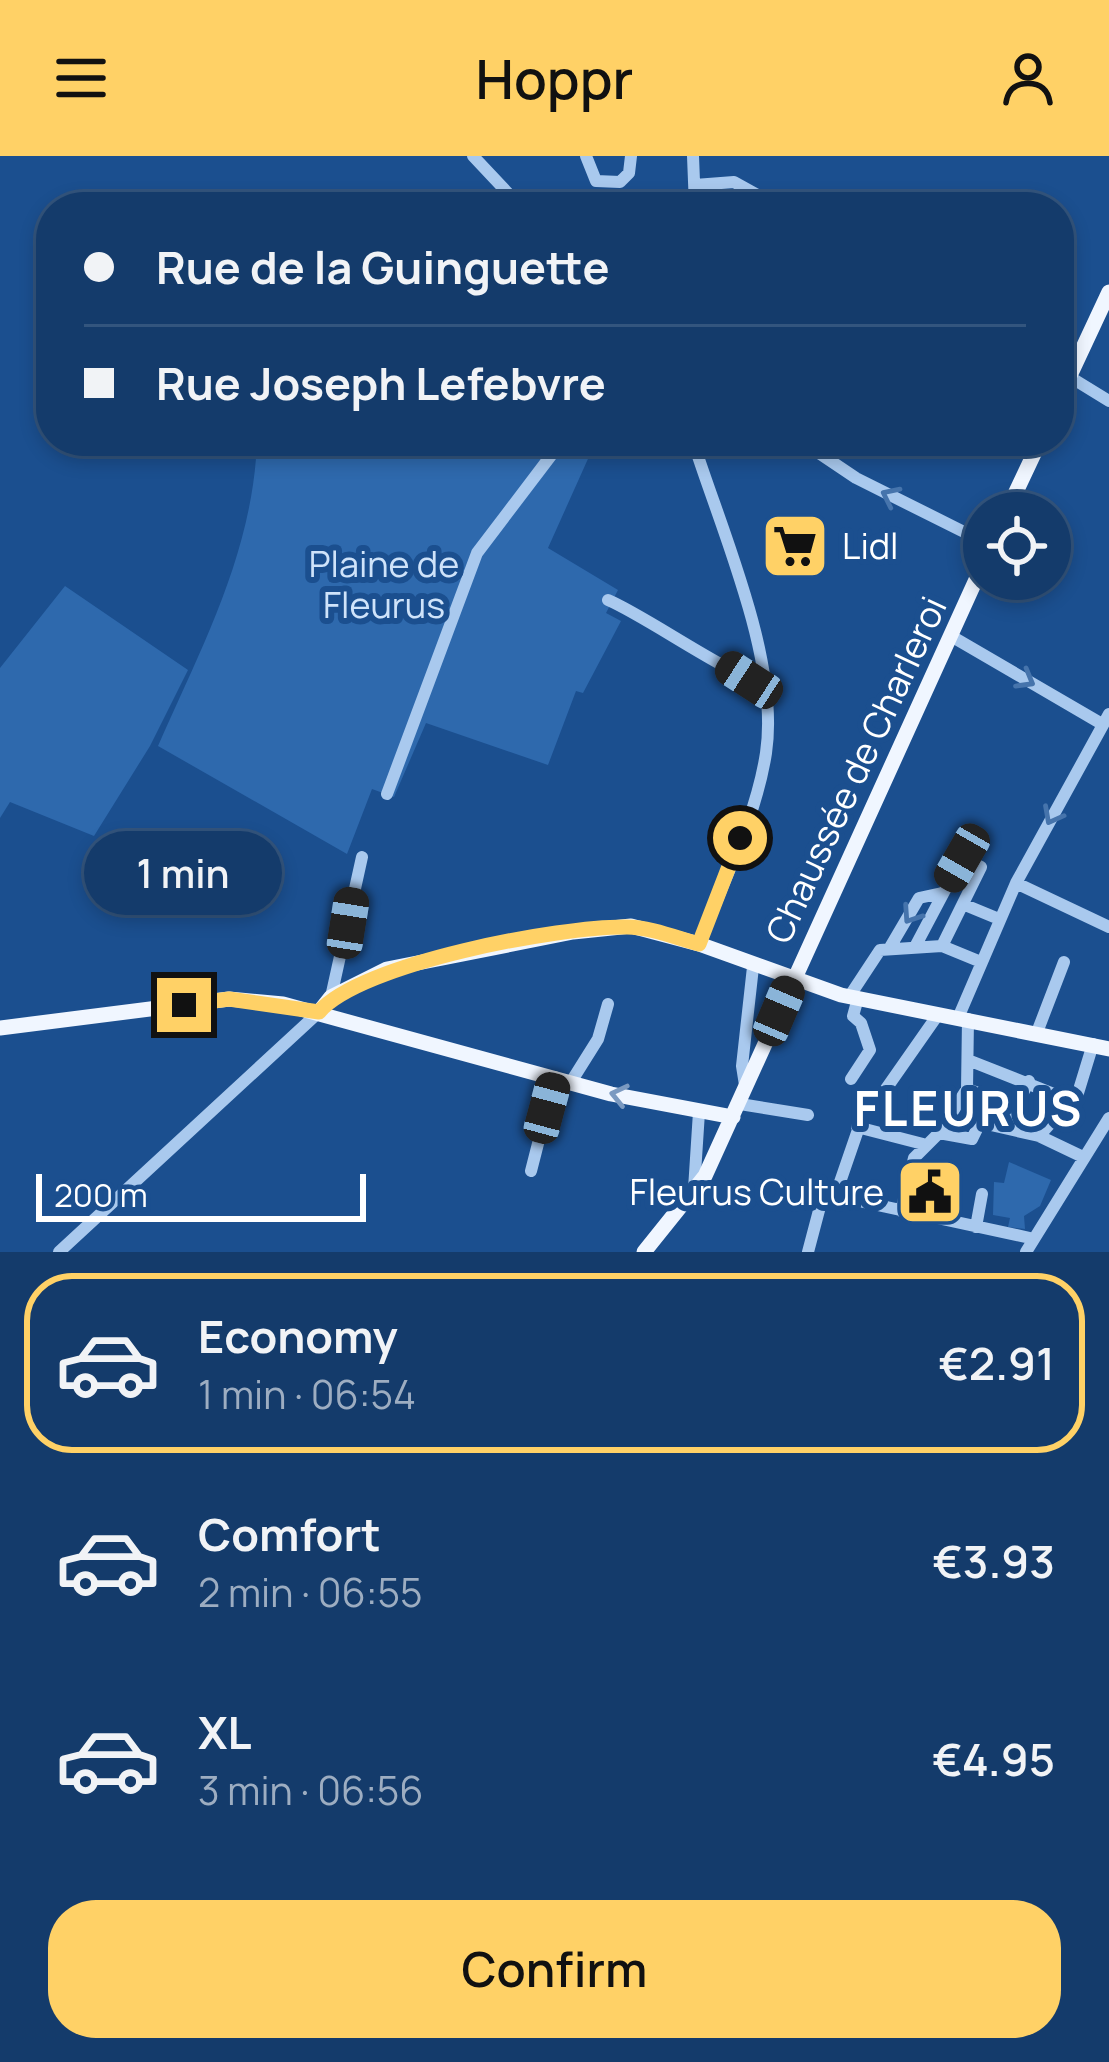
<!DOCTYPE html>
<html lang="en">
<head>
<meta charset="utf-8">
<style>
  body { margin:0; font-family:Manrope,sans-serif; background:#1d4271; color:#f1f3f6; height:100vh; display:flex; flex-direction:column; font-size:45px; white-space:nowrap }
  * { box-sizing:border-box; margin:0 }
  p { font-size:39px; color:#9dadc1 }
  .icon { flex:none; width:66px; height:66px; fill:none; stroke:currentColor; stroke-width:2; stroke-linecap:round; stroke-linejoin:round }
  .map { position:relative; height:1096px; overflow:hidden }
  .sheet { display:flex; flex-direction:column; background:#143b6b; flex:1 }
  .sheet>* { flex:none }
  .top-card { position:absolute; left:36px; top:36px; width:1038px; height:264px; border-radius:48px; box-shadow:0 6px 18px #0003,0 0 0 3px #33557e; display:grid; align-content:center; height:264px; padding:0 48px; background:#143b6b }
  .buttons { position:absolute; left:963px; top:336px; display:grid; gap:24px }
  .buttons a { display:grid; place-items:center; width:108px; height:108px; border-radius:50%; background:#143b6b; box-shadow:0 6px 18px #0003,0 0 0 3px #33557e; font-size:60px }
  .scale { position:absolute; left:36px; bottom:30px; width:330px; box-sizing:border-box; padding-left:12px; border:6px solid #fff; border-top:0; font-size:33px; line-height:42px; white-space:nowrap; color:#fff; -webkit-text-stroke:9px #1b4f8f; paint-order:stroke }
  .end { position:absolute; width:54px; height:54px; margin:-27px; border:15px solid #ffd166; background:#111; box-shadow:0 0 0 6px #111 }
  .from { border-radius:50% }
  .bubble { position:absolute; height:84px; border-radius:42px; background:#143b6b; box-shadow:0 6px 18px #0003,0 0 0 3px #33557e; font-size:39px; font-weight:600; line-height:84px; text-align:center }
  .car { position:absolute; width:36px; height:72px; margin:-36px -18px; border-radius:15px; box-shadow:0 0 9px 3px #0007; background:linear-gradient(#222 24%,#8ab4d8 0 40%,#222 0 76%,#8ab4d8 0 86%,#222 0) }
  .top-card b { display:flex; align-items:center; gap:42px; height:114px; font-size:45px }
  .top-card b+b { border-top:3px solid #33557e }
  .top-card i { width:30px; height:30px; background:#f1f3f6 }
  ul { padding:21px 0 0; list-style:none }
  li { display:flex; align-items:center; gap:36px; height:180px; margin:0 24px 18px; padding:0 24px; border:6px solid transparent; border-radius:48px }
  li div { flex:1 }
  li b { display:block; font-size:45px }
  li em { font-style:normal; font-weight:600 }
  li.on { border-color:#ffd166 }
  li>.icon { width:108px; height:108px; stroke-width:1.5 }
  .button { display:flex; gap:24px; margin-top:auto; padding:24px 48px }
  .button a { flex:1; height:138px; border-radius:48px; background:#ffd166; color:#111; font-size:48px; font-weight:600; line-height:138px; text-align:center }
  header { display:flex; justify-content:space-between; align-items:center; height:156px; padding:0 48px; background:#ffd166; color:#111; font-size:54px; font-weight:600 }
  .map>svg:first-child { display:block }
  .green { fill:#2e69ad }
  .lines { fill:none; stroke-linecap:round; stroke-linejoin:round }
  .minor { stroke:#a9c9ee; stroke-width:12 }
  .major { stroke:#f0f6ff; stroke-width:15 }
  .oneway { stroke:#4674ac }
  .oneway2 { stroke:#7b9ac1 }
  .route { stroke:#ffd166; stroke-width:15 }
  .labels { text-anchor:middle; stroke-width:12; stroke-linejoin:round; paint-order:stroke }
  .poi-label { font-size:36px; fill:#fff; stroke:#1b4f8f; text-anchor:start }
  .park-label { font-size:36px; fill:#cfe3fa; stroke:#1b4f8f }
  .street-label { font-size:36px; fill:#fff; stroke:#1b4f8f }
  .district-label { font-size:48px; font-weight:bold; letter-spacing:3px; fill:#fff; stroke:#1b4f8f }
</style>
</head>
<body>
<header><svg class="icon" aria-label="menu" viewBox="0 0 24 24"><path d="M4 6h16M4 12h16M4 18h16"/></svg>Hoppr<svg class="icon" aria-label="person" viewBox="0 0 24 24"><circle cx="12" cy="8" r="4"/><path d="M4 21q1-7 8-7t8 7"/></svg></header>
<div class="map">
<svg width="1109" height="1096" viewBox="0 0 1109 1096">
  <rect width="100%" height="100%" fill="#1b4f8f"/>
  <path class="green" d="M257,285h339l-48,107 70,42 -12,23 15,8 -38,72 -7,-2 -28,74 -122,-42 -32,74 -22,-8 -25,65 -189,-108c44,-100 95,-194 99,-305z
    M65,430l123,84 -38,76 -56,90 -84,-34 -10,16v-150z
    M1009,1006l42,18 -11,26 -16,10 1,13 -17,-2 2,-9 -17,-3 1,-33 10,1z"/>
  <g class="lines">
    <path class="minor" d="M473,0l48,51
      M586,0l10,25 24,1 9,-9 2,-17
      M693,0l2,51
      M695,29l39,-3 45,25
      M1070,221l39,24
      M693,285c28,89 87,219 73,312 -10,65 -43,129 -67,191
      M801,285l55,37 128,64
      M608,444c40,17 124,78 157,83
      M951,480l151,88
      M387,638l90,-241 85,-112
      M1016,727l93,44
      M965,749l34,14
      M942,790l39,16
      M889,793l30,-51 23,-5
      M331,841l31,-140
      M849,841l31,-47 62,-4 39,-79 -19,-9 -46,87
      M958,862l58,-135 93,-169
      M1036,879l28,-73
      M968,904l101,40
      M851,923l19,-29 -9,-27 -8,-7 5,-18
      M571,926l27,-43 10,-35
      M745,929l-3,-19 11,-99
      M881,940l56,-80
      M740,948l68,11
      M982,967l57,13 44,21
      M1006,970l23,-45
      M857,971l66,17
      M939,977l33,6 20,-41 -25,-9
      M1039,980l39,-43 15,-49
      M531,1015l24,-94
      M694,1033l5,-77
      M831,1039l199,43
      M901,1055l13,-53 25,-25 28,-44 1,-70
      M976,1071l6,-33
      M59,1096l260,-240
      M808,1096l14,-53 17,-14 21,-61
      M1026,1096l83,-134"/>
    <path class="major" d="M1059,243l50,-107
      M1006,357l34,-72
      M319,856l12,-15 56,-28 186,-37 58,-6 68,18 142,51 268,54
      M0,872l229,-29 54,5 328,90 122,23
      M644,1096l61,-76 279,-614"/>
  </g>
  <defs><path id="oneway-chevron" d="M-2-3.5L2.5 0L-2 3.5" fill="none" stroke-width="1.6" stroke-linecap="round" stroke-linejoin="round" transform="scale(3)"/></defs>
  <g class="oneway">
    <use href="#oneway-chevron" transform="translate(890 340) rotate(-154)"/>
    <use href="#oneway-chevron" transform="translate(1026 524) rotate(30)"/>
    <use href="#oneway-chevron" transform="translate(1052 660) rotate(118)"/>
    <use href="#oneway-chevron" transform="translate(911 759) rotate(124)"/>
  </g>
  <use class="oneway2" href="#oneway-chevron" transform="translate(619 939) rotate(-167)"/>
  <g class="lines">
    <path class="route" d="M184,849l45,-6 90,13c42,-49 241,-86 308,-85 23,0 50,11 72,17l41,-106"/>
  </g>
  <defs>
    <g id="supermarket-square" transform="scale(3.45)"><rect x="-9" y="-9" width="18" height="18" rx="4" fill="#ffd166" stroke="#1b4f8f"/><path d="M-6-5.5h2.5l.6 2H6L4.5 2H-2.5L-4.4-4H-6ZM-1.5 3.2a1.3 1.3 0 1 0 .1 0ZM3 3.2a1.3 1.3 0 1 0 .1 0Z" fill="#111"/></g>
    <g id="civic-square" transform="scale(3.45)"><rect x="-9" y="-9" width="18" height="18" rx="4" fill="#ffd166" stroke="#1b4f8f"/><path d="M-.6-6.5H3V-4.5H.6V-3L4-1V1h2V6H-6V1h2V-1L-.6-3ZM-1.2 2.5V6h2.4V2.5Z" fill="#111"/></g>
  </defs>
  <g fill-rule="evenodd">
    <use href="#supermarket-square" x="795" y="390"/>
    <use href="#civic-square" x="930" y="1036"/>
  </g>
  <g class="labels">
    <g class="poi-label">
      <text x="842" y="403">Lidl</text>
      <text x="884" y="1049" text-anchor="end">Fleurus Culture</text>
    </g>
    <g class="park-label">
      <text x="384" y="421">Plaine de<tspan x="384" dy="41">Fleurus</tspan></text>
    </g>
    <g class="street-label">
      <text transform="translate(856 614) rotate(-65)" y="13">Chaussée de Charleroi</text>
    </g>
    <g class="district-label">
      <text x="969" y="970">FLEURUS</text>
    </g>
  </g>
</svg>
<div class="buttons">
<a><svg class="icon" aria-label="locate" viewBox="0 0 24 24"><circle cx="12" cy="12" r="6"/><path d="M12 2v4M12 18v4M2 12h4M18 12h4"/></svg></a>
</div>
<div class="scale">200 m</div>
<i class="end from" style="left:740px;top:682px"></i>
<i class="end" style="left:184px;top:849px"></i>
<div class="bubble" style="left:84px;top:675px;width:198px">1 min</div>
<i class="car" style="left:749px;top:524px;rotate:303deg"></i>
<i class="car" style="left:962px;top:702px;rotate:210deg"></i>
<i class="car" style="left:348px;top:767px;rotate:9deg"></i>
<i class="car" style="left:779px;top:855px;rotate:23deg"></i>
<i class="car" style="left:547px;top:952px;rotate:15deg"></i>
<div class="top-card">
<b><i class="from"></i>Rue de la Guinguette</b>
<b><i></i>Rue Joseph Lefebvre</b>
</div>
</div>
<section class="sheet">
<ul>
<li class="on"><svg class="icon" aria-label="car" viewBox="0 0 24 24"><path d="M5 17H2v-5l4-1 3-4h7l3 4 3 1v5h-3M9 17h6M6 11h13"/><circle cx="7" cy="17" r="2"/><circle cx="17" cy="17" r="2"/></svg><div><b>Economy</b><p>1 min · 06:54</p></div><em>€2.91</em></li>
<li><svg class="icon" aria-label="car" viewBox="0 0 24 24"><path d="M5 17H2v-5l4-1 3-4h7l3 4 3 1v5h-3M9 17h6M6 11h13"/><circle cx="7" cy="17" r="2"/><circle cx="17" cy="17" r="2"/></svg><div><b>Comfort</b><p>2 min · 06:55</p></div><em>€3.93</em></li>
<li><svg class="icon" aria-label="car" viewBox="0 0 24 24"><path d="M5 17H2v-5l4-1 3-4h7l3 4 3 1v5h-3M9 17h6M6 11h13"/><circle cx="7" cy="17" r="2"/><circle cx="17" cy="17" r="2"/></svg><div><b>XL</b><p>3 min · 06:56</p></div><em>€4.95</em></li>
</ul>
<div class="button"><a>Confirm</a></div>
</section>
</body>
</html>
